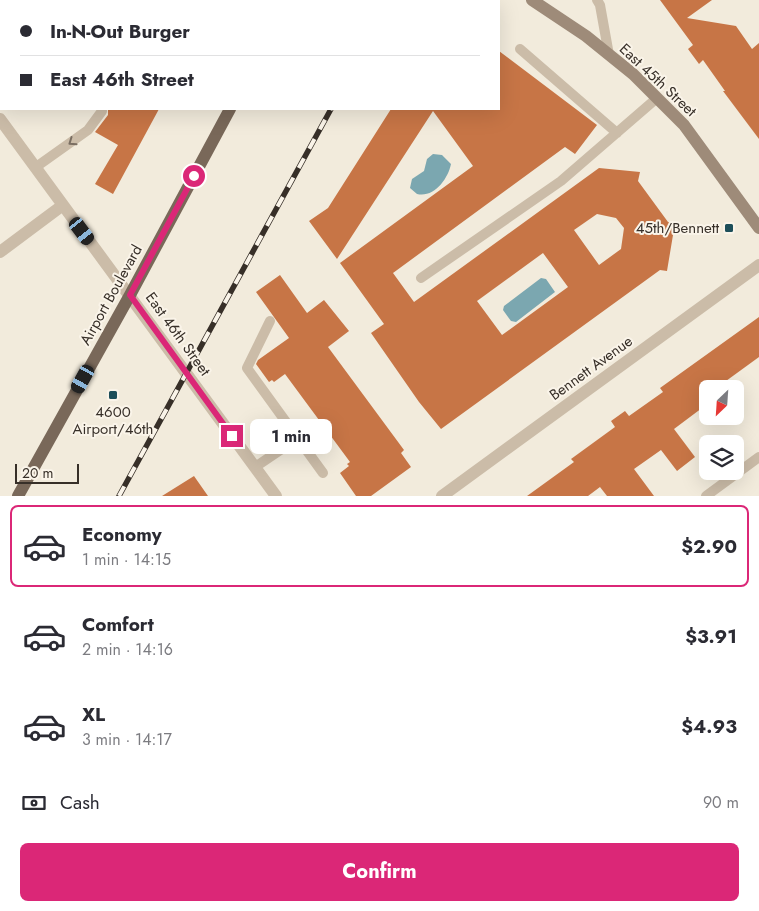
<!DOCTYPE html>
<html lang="en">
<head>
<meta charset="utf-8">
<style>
  body { margin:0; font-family:Jost,sans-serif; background:#f2f2f3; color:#2b2b33; height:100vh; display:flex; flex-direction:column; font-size:19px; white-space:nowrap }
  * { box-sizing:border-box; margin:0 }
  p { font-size:16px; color:#7c7c81 }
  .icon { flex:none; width:28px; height:28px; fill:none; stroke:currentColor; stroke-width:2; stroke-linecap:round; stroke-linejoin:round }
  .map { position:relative; height:496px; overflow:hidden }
  .side { display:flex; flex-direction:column; background:#fff; flex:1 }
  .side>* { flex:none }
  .banner { position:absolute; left:0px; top:0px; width:500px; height:110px; box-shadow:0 5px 20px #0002; display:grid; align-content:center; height:110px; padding:0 20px; background:#fff }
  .needle { width:32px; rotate:205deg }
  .buttons { position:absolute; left:699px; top:380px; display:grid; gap:10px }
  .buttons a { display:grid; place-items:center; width:45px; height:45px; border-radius:8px; background:#fff; box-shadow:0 5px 20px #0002; font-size:25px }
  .scale { position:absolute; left:15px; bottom:12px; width:64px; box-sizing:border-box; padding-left:5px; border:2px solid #372f28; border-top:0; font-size:14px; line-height:18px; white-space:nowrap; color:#372f28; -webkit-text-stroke:4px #faf4e9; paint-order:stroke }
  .end { position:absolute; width:22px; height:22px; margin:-11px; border:6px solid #db2777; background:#fff; box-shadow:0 0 0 2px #fff }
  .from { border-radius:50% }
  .bubble { position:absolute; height:35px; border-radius:8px; background:#fff; box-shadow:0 5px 20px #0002; font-size:16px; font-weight:700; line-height:35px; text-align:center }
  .car { position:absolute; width:15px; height:30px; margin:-15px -8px; border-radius:6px; box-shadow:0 0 4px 1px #0007; background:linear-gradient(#222 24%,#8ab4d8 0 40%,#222 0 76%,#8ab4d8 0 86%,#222 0) }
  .banner b { display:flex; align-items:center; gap:18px; height:48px; font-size:19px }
  .banner b+b { border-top:1px solid #e1e1e2 }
  .banner i { width:12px; height:12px; background:#2b2b33 }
  ul { padding:9px 0 0; list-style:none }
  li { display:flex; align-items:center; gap:15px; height:82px; margin:0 10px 8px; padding:0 10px; border:2px solid transparent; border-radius:8px }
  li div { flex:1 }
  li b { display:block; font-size:19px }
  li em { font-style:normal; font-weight:700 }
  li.on { border-color:#db2777 }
  li>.icon { width:45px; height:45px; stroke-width:1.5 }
  .pay { display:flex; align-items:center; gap:12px; height:55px; padding:0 20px; font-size:19px }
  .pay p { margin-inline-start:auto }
  .cta { display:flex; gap:10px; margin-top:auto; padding:10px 20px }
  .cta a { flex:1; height:58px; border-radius:8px; background:#db2777; color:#fff; font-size:20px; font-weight:700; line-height:58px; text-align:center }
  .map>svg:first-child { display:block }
  .water { fill:#7ba7b0 }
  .building { fill:#c77546; fill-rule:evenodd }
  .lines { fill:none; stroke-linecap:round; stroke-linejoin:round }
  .lane { stroke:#cbbca8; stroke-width:10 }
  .street { stroke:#cbbca8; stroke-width:12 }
  .secondary { stroke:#9e8b79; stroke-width:12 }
  .primary { stroke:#796859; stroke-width:12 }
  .rail-casing { stroke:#372f28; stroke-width:5.5 }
  .rail { stroke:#faf4e9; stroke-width:4; stroke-dasharray:11; stroke-linecap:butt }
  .oneway { stroke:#7a6e62 }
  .route { stroke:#db2777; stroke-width:6 }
  .poi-dot { fill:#1d4e59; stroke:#faf4e9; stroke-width:2 }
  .labels { text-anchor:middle; stroke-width:4; stroke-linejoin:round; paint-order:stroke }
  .street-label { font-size:15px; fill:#372f28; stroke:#faf4e9 }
  .poi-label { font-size:15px; fill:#372f28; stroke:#faf4e9; text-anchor:end }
</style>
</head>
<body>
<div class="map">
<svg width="759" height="496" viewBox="0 0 759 496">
  <rect width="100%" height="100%" fill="#f2ebdc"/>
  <path class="water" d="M433,154l9,1 9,9c-3,15 -17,34 -34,30l-7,-6 2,-9 12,-8 3,-12z
    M541,278l5,1 9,13 -39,30 -5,-1 -8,-11 1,-4z"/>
  <path class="building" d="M660,0h52l-25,18 49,8 16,23 7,-6v96l-36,-48h2l-22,-31 -4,4 -11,-15 5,-4z
    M499,51l98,74 -22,29 -10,-7 -172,126 21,29 185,-134 41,4 -2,9 30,41 7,1 -8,48 -7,-1 -219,159 -22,-27 -48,-69 13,-9 -44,-61 133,-97 -40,-55 -96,148 -28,-38 19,-13 63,-99h108zM597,214l19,4 8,10 -3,21 -22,16 -25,-35zM543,253l25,34 -66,48 -25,-34z
    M108,109h51l-46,85 -18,-10 23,-39 -23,-13 13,-17z
    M280,275l27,38 17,-13 25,31 -21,16 76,103 -3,3 10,14 -40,29h-15l-16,-23 9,-7 -2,-2 3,-2 -65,-88 -11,8 -2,-2 -3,2 -13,-18 2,-4 31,-22 -33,-46z
    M759,317v40l-44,32h-7v5l-4,2 2,3 -3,2 3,4 -32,24 21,28 -18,14 -16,-21 -27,19 20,27h-47l-7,-9 -12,9h-61l47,-34 -3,-3 44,-32 -4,-6 14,-10 4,5 34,-24 -3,-4z
    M194,476l14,20h-46z"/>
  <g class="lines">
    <path class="lane" d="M131,0l1,1
      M160,0l1,1
      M202,0l2,1
      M597,0l3,5 9,50
      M232,1l1,-1
      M520,49l97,84
      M36,167l52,-37 14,-19
      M421,278l140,-97 96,-83
      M270,321l-23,47 76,105
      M255,467l43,-29
      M706,496l53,-39"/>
    <path class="street" d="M0,119l276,377
      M0,252l63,-47
      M442,496l317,-231"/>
    <path class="secondary" d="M532,0l54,36 47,38 51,51 75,103"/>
    <path class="primary" d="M287,1v-1
      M18,496l112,-201 100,-186"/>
    <g class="rail-casing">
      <path id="rail" d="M390,1l1,-1
        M119,496l212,-387"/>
    </g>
    <use href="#rail" class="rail"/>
  </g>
  <defs><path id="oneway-chevron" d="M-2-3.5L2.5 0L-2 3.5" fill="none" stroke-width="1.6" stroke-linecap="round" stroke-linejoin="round" transform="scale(1.25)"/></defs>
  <use class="oneway" href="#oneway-chevron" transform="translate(72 142) rotate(145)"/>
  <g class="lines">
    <path class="route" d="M194,176l-64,119 102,141"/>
  </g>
  <g class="poi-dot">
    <rect x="724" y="223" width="10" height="10" rx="2.5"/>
    <rect x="108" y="390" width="10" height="10" rx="2.5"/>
  </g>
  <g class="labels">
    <g class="street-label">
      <text transform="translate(658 80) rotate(43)" y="5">East 45th Street</text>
      <text transform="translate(111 295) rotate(-61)" y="5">Airport Boulevard</text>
      <text transform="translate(178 334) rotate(54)" y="5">East 46th Street</text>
      <text transform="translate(591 368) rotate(-36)" y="5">Bennett Avenue</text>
    </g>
    <g class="poi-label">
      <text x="719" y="233">45th/Bennett</text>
      <text x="113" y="417" text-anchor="middle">4600<tspan x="113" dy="17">Airport/46th</tspan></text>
    </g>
  </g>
</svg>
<div class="buttons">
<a><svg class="needle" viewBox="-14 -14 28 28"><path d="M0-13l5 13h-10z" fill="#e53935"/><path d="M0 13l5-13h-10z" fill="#7c7c81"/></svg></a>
<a><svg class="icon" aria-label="layers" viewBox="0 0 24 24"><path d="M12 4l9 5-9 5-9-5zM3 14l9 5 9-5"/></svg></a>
</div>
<div class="scale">20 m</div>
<i class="end from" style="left:194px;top:176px"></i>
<i class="end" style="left:232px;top:436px"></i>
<div class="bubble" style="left:250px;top:419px;width:82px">1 min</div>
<i class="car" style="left:82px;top:231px;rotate:143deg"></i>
<i class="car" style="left:83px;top:379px;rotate:209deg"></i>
<div class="banner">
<b><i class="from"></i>In-N-Out Burger</b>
<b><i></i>East 46th Street</b>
</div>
</div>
<section class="side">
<ul>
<li class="on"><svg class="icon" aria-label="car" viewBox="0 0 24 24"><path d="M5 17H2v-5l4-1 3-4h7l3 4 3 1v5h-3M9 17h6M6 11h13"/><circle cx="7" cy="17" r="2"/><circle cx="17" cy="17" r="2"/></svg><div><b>Economy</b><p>1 min · 14:15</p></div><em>$2.90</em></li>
<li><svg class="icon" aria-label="car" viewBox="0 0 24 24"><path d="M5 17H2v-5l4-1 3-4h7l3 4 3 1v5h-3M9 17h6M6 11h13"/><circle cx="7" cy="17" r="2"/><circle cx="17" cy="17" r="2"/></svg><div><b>Comfort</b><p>2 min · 14:16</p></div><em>$3.91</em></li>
<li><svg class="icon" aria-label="car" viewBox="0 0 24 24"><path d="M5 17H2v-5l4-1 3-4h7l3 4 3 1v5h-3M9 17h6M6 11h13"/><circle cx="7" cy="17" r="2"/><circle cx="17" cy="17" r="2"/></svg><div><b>XL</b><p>3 min · 14:17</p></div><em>$4.93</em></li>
</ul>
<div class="pay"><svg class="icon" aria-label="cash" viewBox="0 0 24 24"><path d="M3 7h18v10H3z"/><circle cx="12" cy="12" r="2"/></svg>Cash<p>90 m</p></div>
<div class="cta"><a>Confirm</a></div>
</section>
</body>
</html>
